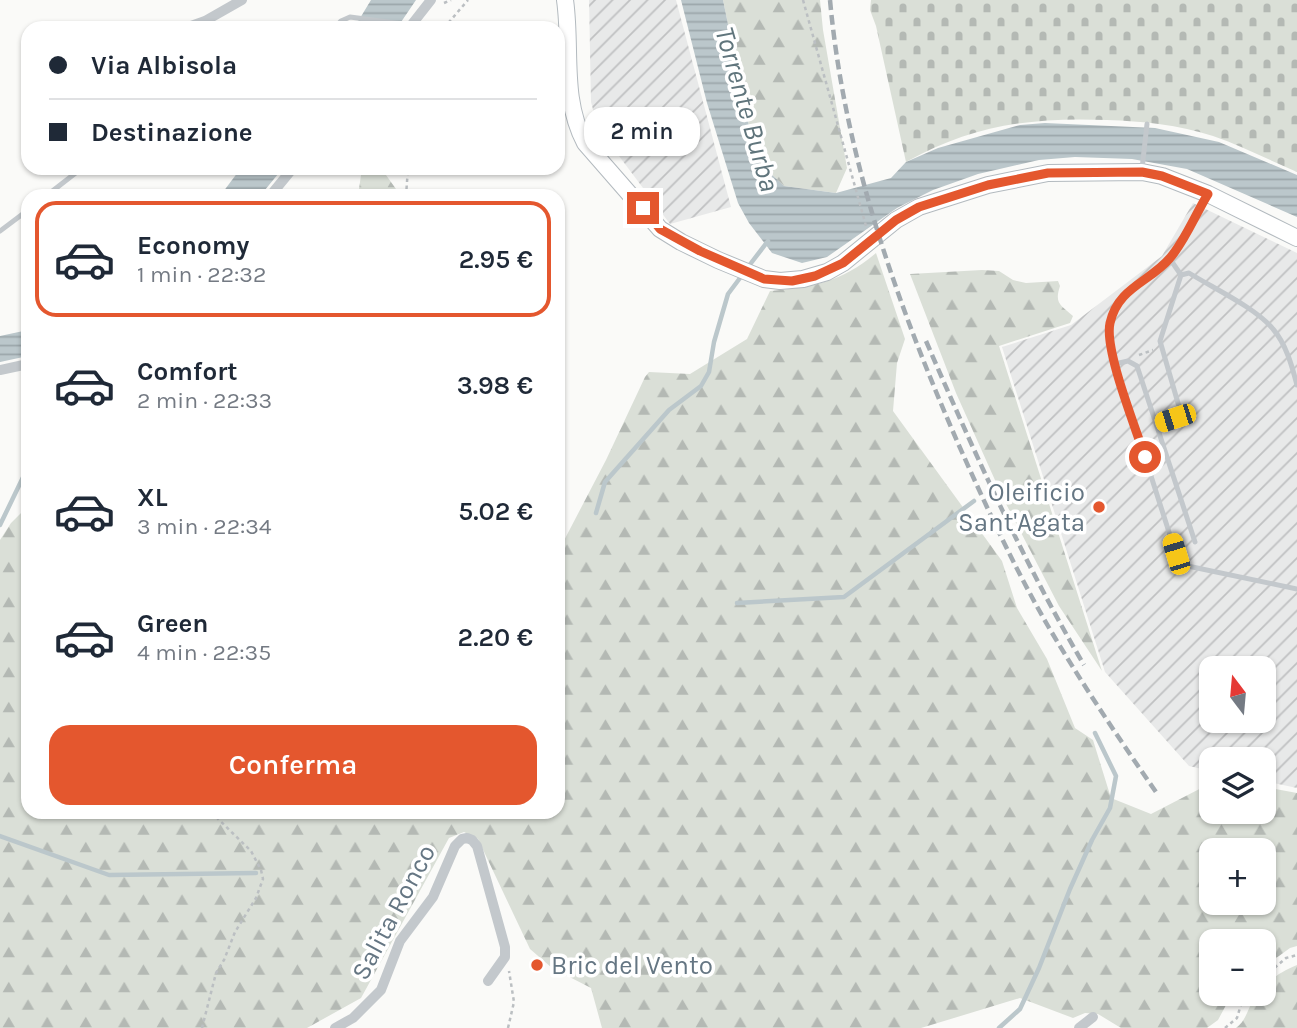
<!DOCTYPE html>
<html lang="it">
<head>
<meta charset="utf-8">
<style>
  body { margin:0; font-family:Karla,sans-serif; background:#f6f6f7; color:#1f2937; height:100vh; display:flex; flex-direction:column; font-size:26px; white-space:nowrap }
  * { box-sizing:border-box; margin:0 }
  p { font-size:23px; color:#747a83 }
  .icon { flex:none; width:38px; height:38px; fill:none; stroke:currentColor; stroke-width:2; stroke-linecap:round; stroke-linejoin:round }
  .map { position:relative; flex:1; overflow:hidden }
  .details { position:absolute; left:21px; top:189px; width:544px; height:630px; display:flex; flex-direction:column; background:#fff; border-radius:21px; box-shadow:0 2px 5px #0004 }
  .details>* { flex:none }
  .guide { position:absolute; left:21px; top:21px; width:544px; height:154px; border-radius:21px; box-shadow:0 2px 5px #0004; display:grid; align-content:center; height:154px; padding:0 28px; background:#fff }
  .needle { width:46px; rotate:344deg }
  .buttons { position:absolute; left:1199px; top:656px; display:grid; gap:14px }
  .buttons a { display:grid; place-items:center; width:77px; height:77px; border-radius:14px; background:#fff; box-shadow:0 2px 5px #0004; font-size:35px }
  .end { position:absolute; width:32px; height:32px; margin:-16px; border:9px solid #e4572e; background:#fff; box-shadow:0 0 0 4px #fff }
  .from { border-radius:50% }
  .bubble { position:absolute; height:49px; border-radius:21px; background:#fff; box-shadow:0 2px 5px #0004; font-size:23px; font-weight:600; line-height:49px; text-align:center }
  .car { position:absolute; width:21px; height:42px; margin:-21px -10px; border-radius:9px; box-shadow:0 0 5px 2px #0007; background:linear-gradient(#f5c518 24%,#345 0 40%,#f5c518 0 76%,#345 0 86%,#f5c518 0) }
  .guide b { display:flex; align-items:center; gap:24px; height:66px; font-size:26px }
  .guide b+b { border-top:2px solid #e0e1e3 }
  .guide i { width:18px; height:18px; background:#1f2937 }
  ul { padding:12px 0 0; list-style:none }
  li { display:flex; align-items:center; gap:21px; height:116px; margin:0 14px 10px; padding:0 14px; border:4px solid transparent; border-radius:21px }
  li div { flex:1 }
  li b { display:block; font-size:26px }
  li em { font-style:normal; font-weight:600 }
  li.selected { border-color:#e4572e }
  li>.icon { width:63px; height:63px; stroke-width:1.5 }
  .action { display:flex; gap:14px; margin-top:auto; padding:14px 28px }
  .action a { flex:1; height:80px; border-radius:21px; background:#e4572e; color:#fff; font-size:28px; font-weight:600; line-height:80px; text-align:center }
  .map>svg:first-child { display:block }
  .industrial { fill:url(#industrial-furrows); fill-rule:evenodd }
  .forest { fill:url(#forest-firs); fill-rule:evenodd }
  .cemetery { fill:url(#cemetery-stones) }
  .water { fill:url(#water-rules) }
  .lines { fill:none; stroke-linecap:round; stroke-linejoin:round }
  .stream { stroke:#bbc7cb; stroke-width:4.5 }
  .secondary-casing { stroke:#b3babf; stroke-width:18 }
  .path { stroke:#bbbfc2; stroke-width:2.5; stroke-dasharray:3.5 3.5; stroke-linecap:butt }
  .lane { stroke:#c3c8cc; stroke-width:5 }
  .street { stroke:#c3c8cc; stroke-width:10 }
  .secondary { stroke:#fff; stroke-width:16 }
  .rail { stroke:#a2aab0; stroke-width:4.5; stroke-dasharray:10 5; stroke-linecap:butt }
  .route { stroke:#e4572e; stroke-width:9 }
  .poi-dot { fill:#e4572e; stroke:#fff; stroke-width:2.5 }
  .labels { text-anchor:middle; stroke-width:7; stroke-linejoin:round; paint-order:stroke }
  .poi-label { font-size:26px; fill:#657683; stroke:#fff; text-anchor:end }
  .street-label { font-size:26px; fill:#657683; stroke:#fff }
  .water-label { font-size:28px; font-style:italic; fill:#60757c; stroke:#fff }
</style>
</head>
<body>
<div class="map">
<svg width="1297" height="1028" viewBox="0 0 1297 1028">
  <defs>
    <pattern id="industrial-furrows" width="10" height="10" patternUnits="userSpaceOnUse" patternTransform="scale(1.75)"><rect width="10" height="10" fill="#e8e9e9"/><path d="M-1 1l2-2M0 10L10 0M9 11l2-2" fill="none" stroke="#c0c1c2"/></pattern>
    <pattern id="forest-firs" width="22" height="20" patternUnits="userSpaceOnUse" patternTransform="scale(1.75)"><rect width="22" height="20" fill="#dadfd7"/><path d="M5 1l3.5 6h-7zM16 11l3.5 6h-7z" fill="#b4b9b4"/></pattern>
    <pattern id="cemetery-stones" width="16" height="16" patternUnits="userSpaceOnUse" patternTransform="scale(1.75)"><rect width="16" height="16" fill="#dadfd7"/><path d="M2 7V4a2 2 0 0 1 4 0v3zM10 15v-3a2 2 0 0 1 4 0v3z" fill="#b4b9b4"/></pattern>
    <pattern id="water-rules" width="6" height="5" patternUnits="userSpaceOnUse" patternTransform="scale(1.75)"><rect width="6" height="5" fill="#bbc7cb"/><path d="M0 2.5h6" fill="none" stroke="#9ca6aa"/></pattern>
  </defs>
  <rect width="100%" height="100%" fill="#fafaf8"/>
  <path class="industrial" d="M589,0h87l55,207 -61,17 -72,-96 -7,-26z
    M1193,203l104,50v535l-33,-7v-21h-53v11l-22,-5 -84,-94 -103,-325 69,-22 91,-69zM1211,668h53v53h-53z"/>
  <path class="forest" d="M723,0h97l3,30 24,138 -11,25 -52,-7 -28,-26z
    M362,168h19l20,28h-43z
    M876,253l29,86 -8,24 -4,48 109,150 15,47 30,51 28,69 18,12 18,58 40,16 60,-31v29h53v-25l33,6v153l-7,2 -26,19v-25h-53v52h21l-14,26 -11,8h-86l-23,-14 -13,-1 -12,5 -53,-20 -99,30h-319l-11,-40 -39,-20 -22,-19 -52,-110 -14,-7 -15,6 -88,160 -54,30h-307v-488l11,-17 17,-17v306h530v-260l48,-92 39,-83 4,-5 41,2 57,-35 23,-48c43,-4 72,-9 106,-38zM1211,850h53v53h-53z
    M982,270l17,1 14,9 13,3 32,-2 2,5c-6,18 1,19 13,30l-3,7 -71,23 103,325 -43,-65 -56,-108 -47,-105 -46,-119z
    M1297,965v63h-61c12,-9 12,-23 21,-34h7v-7c10,-11 19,-16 33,-22z"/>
  <path class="cemetery" d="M871,0h426v172c-28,-12 -55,-26 -84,-36 -34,-11 -71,-15 -106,-16 -75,-3 -135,5 -201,42l-30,-136 -6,-16z"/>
  <path class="water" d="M371,0h45l-19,28h-43z
    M681,0h42l33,160 28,26 52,7 55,-15 15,-16 32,-14 82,-23 25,-2 110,5 64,14 78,33v42l-110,-48 -55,-10 -57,-2 -36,3 -61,14 -45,16 -36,18 -70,49 -25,6 -30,-10 -23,-30 -11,-20 -31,-100z
    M241,168h42l-23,28h-40z
    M28,330v26l-28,6v-26z"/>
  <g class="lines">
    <path class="stream" d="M748,267l20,-26
      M596,513l9,-31 64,-72 32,-24 8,-14 5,-30 14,-48 15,-20
      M0,525l28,-58
      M737,603l107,-6 130,-96
      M0,836l109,39 147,-2
      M999,1028l21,-19 19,-41 31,-79 22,-49 18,-32 6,-32 -21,-43"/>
    <g class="secondary-casing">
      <path id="secondary" d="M565,0c7,49 -4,98 20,143l75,86 21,13 37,18 46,19 16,2 23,-2 24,-7 16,-9 53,-43 23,-13 69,-22 60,-12 94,-1 20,4 46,18 89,44"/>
    </g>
    <path class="path" d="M803,0l63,226
      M444,3l7,-3
      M444,28l24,-28
      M406,196l2,-28
      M1139,355l14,-5
      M1264,977l22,-19 11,-3
      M202,1028l14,-55 8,-13 11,-28 21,-34 7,-19 -2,-9 -10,-19 -40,-39
      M508,1028l6,-26 -5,-31
      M1225,1028l12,-10 7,-24"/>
    <path class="lane" d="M335,28l6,-7 9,-4 61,8
      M1142,169l5,-45
      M46,196l36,-28
      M1206,196l-36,63 -39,29 -11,13 -10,22v25l66,206 7,11 114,24
      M0,231l28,-21
      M1170,259l11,16 8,-2c24,15 67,35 84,56 13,15 19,37 24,56
      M1115,364l13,-3 9,5 58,176
      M1180,410l-20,-69 21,-66
      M1156,424l37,-12"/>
    <path class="street" d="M155,28l36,-2 14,-5 37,-21
      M409,28l22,-28
      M270,196l23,-28
      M0,370l28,-6
      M335,1028l18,-10 28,-28 19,-49 33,-44 22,-51 7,-7 5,-1 5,2 5,6 28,101v10l-17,24
      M1079,1028l14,-11"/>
    <use href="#secondary" class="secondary"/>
    <path class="rail" d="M830,0c14,154 66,301 127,441 28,63 57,126 91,185 34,58 72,114 110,169
      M926,341c48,111 97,220 158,324"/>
  </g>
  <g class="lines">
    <path class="route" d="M643,208l17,21 40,22 64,28 28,2 23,-5 28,-13 53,-43 23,-13 69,-22 60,-12 94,-1 20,4 46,18c-12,19 -23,47 -38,64 -20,24 -52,29 -60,65 -6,27 26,105 35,134"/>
  </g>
  <g class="poi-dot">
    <circle cx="1099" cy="507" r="7"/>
    <circle cx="537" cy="965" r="7"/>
  </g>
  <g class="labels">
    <g class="poi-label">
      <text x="1085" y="501">Oleificio<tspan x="1085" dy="30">Sant'Agata</tspan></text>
      <text x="551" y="974" text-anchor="start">Bric del Vento</text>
    </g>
    <g class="street-label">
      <text transform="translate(393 912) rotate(-62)" y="9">Salita Ronco</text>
    </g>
    <g class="water-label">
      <text transform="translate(748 109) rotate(74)" y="10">Torrente Burba</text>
    </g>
  </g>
</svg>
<div class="buttons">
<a><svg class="needle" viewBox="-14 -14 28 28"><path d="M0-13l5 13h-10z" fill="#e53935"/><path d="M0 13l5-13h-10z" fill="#747a83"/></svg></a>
<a><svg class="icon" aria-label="layers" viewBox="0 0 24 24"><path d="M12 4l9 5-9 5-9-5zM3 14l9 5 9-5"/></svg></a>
<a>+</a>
<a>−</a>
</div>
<i class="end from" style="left:1145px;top:457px"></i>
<i class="end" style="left:643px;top:208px"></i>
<div class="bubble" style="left:584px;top:107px;width:116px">2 min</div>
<i class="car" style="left:1175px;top:418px;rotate:252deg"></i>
<i class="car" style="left:1176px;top:554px;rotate:343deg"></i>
<div class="guide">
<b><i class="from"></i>Via Albisola</b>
<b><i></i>Destinazione</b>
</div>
<section class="details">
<ul>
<li class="selected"><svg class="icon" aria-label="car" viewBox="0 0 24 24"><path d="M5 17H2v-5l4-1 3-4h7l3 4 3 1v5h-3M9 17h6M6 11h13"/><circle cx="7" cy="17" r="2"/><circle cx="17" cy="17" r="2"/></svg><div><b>Economy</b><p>1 min · 22:32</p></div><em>2.95 €</em></li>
<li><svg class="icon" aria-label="car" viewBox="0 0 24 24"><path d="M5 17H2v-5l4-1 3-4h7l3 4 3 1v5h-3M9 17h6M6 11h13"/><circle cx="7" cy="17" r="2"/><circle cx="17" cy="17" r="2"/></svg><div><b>Comfort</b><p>2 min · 22:33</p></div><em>3.98 €</em></li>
<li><svg class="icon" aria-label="car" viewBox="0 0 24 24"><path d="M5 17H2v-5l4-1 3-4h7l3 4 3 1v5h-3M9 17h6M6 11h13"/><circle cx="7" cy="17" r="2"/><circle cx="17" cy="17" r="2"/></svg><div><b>XL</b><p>3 min · 22:34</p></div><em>5.02 €</em></li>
<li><svg class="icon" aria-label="car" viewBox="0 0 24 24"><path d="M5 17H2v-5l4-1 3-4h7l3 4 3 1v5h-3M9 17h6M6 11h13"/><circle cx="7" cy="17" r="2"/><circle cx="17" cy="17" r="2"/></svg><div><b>Green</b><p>4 min · 22:35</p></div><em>2.20 €</em></li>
</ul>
<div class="action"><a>Conferma</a></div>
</section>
</div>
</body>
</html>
